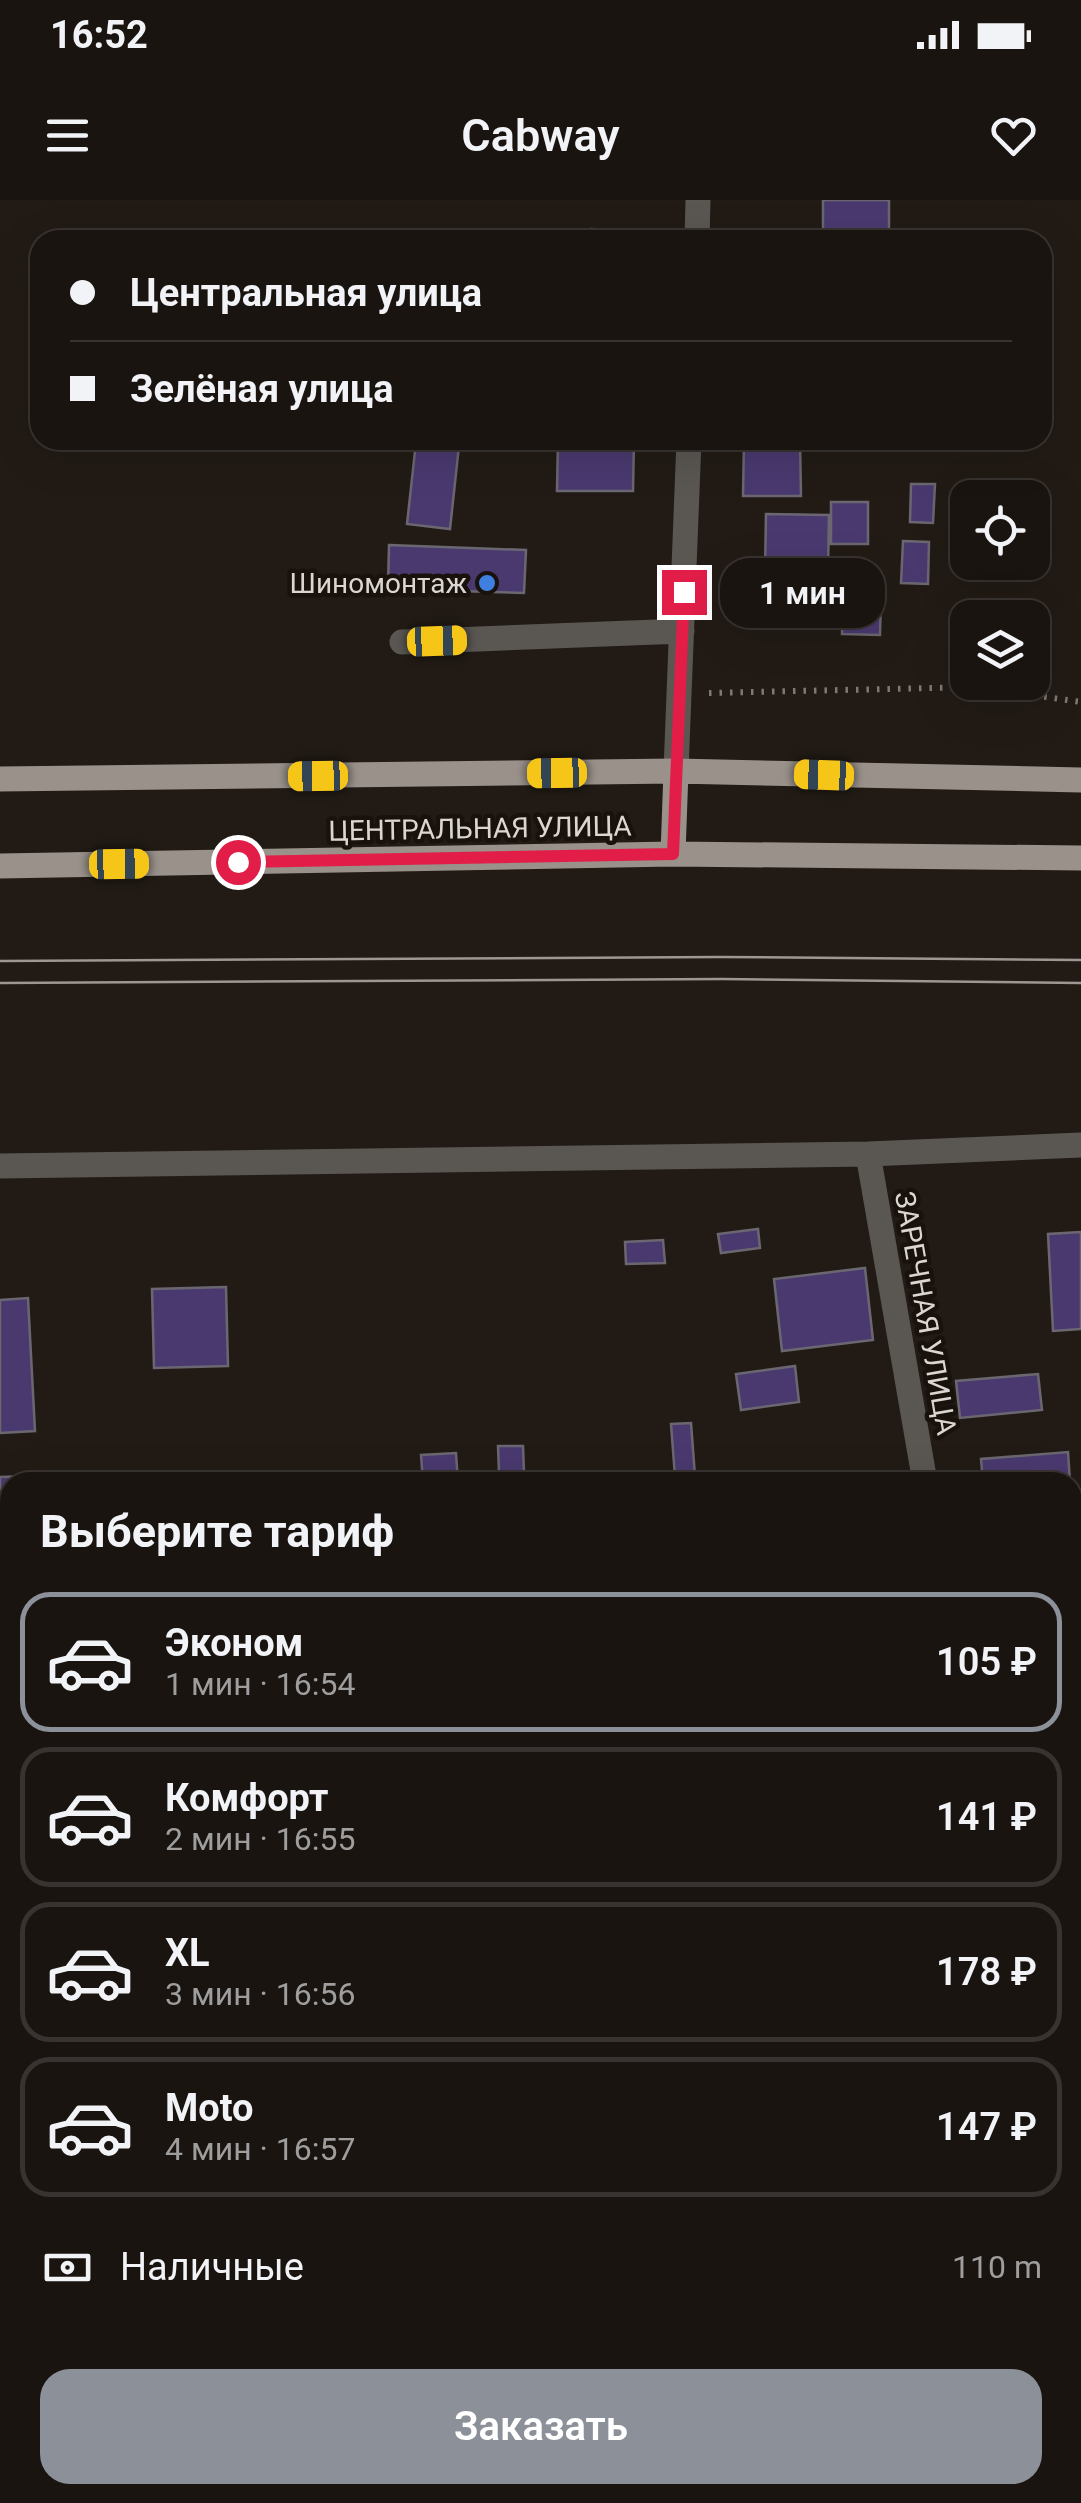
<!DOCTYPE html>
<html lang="ru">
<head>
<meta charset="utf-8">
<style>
  body { margin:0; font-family:Roboto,sans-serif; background:#27211e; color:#f1f3f6; height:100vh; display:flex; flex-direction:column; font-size:38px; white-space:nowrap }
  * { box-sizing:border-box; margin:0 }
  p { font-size:32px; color:#9f9e9f }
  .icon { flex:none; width:55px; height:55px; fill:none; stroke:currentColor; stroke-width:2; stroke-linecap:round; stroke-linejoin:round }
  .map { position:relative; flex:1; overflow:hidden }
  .side { position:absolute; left:0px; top:1272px; width:1082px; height:1032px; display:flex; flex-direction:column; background:#1a1410; border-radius:30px 30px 0 0; box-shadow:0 10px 40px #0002,0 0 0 2px #383330 }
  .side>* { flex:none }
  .hud { position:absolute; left:30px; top:30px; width:1022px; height:220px; border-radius:30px; box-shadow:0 10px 40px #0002,0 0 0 2px #383330; display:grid; align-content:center; height:220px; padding:0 40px; background:#1a1410 }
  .fabs { position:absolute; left:950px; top:280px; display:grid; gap:20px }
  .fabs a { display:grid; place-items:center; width:100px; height:100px; border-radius:20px; background:#1a1410; box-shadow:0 10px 40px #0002,0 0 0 2px #383330; font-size:50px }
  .end { position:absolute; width:45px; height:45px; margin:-22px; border:12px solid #e11d48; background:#fff; box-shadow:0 0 0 5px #fff }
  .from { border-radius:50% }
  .bubble { position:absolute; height:70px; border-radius:30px; background:#1a1410; box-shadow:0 10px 40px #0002,0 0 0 2px #383330; font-size:32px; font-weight:600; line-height:70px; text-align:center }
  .car { position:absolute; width:30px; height:60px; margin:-30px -15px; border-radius:12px; box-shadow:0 0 8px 2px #0007; background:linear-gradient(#f5c518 24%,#345 0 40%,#f5c518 0 76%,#345 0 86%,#f5c518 0) }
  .hud b { display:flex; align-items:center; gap:35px; height:95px; font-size:38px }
  .hud b+b { border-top:2px solid #383330 }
  .hud i { width:25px; height:25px; background:#f1f3f6 }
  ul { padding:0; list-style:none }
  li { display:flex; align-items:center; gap:30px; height:140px; margin:0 20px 15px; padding:0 20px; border:5px solid #383330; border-radius:30px }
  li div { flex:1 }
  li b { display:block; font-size:38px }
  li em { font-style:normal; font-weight:600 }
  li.current { border-color:#8c9099 }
  li>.icon { width:90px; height:90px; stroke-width:1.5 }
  h2 { padding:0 40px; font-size:45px; line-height:120px }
  .pay { display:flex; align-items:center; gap:25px; height:110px; padding:0 40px; font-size:38px }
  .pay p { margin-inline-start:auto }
  .action { display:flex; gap:20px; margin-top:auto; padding:20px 40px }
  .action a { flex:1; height:115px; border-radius:30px; background:#8c9099; color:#fff; font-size:40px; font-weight:600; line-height:115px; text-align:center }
  .status { display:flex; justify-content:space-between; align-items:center; height:70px; padding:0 50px; background:#1a1410; direction:ltr }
  .status svg { height:28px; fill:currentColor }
  header { display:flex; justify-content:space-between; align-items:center; height:130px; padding:0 40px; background:#1a1410; font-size:45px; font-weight:600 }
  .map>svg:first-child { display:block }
  .building { fill:#4a396f; stroke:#6a6771; stroke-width:2.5 }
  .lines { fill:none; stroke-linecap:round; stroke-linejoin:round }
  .path { stroke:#7f7974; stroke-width:6; stroke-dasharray:2.5 8; stroke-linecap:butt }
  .minor { stroke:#5a5753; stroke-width:25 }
  .major { stroke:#99918a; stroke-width:25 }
  .tram { stroke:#9c9792; stroke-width:2.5 }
  .route { stroke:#e11d48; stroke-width:12 }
  .shop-dot { fill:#3f7fe0; stroke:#19120c; stroke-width:4 }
  .labels { text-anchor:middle; stroke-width:9; stroke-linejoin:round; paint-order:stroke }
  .poi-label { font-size:28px; fill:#dbd6d2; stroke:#19120c; text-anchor:end }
  .street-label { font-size:28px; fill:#dbd6d2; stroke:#19120c }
</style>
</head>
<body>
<div class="status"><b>16:52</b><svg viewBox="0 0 49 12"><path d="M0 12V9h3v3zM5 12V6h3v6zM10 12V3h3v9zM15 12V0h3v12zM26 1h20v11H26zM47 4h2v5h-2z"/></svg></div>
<header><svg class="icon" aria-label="menu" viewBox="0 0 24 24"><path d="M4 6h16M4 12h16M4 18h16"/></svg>Cabway<svg class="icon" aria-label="heart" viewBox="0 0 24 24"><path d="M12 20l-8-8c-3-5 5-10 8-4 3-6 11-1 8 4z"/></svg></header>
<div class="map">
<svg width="1081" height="2303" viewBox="0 0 1081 2303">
  <rect width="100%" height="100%" fill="#221b15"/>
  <path class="building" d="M823,0h66v40h-66z
    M591,29l55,3v8h-55z
    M558,240h76l-1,51h-76z
    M744,240h56l1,56h-58z
    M416,242l43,4 -9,83 -43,-5z
    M911,284h24l-2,39 -23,-1z
    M831,302h37v42h-37z
    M766,314l63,1 -1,56 -63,-1z
    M903,341l26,1 -1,42 -27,-1z
    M389,345l137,5 -2,43 -136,-4z
    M843,395l38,2 -1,38 -38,-1z
    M758,1029l2,19 -39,5 -3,-19z
    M1081,1032v97l-28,2 -5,-97z
    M663,1040l2,23 -39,1 -1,-22z
    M865,1068l8,72 -91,11 -8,-72z
    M226,1087l2,79 -74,2 -2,-79z
    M28,1098l7,133 -35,2v-133z
    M795,1166l4,36 -58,8 -5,-36z
    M1038,1174l4,36 -82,8 -4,-37z
    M691,1223l4,53 -20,1 -4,-53z
    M498,1246h25l1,26 -25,1z
    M1068,1252l2,30h-87l-2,-23z
    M456,1253l2,29h-35l-2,-27z
    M25,1276l1,6h-16v43l-10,1v-49z
    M357,1276l1,6h-66v-1z
    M3,1465h7v76h-2z
    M1072,1608l7,41 -7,1z
    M1078,1655l3,19v29l-9,1v-48z
    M4,1656l5,53 -9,1v-53z
    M1081,1742v57l-9,2v-57z
    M1081,1848v52l-9,1v-51z
    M0,1917h8l1,26h-9z
    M1081,1952v50l-9,-37v-11z
    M10,2032v49l-10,2v-50z
    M10,2141v74l-10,1v-74z
    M10,2260v35h44v8h-54v-42z"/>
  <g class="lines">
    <path class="path" d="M709,493l266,-6 106,15"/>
    <path class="minor" d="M697,40l1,-40
      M402,442l280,-11
      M676,571l13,-331
      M868,954l57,328
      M0,966l868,-12 213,-9
      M1072,2134l9,49"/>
    <path class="major" d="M0,579l676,-8 405,9
      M673,654l3,-83
      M0,666l673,-12 408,4"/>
    <path class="tram" d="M0,761l719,-4 362,3
      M0,783l722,-4 359,4"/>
  </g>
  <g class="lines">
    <path class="route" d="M238,662l435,-8 11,-262"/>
  </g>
  <circle class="shop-dot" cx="487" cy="383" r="10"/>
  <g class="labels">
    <g class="poi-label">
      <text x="467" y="393">Шиномонтаж</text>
    </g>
    <g class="street-label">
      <text transform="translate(480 628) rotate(-1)" y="10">ЦЕНТРАЛЬНАЯ УЛИЦА</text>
      <text transform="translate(926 1113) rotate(80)" y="10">ЗАРЕЧНАЯ УЛИЦА</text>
    </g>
  </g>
</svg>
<div class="fabs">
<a><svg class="icon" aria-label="locate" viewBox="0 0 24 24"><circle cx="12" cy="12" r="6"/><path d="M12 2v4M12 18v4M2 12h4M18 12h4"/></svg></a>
<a><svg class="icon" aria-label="layers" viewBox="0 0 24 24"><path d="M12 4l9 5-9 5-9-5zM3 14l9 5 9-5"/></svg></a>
</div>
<i class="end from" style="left:238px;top:662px"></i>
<i class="end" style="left:684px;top:392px"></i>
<div class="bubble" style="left:720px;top:358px;width:165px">1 мин</div>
<i class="car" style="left:437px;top:441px;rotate:88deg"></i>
<i class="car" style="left:557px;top:573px;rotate:269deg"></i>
<i class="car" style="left:824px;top:575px;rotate:272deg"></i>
<i class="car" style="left:318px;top:576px;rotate:269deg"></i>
<i class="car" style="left:119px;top:664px;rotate:89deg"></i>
<div class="hud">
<b><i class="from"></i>Центральная улица</b>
<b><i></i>Зелёная улица</b>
</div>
<section class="side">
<h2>Выберите тариф</h2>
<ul>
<li class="current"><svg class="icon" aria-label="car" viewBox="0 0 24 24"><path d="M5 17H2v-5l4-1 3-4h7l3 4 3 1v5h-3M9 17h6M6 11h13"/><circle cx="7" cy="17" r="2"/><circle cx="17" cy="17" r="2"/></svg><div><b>Эконом</b><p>1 мин · 16:54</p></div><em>105 ₽</em></li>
<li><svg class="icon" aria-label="car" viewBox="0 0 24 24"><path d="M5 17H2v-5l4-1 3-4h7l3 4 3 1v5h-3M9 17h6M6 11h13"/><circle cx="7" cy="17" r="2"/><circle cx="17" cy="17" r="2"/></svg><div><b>Комфорт</b><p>2 мин · 16:55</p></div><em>141 ₽</em></li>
<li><svg class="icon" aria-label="car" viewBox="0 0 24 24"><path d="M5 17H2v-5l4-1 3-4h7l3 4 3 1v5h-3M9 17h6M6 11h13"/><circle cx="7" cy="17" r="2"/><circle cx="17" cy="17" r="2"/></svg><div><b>XL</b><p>3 мин · 16:56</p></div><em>178 ₽</em></li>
<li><svg class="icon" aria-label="car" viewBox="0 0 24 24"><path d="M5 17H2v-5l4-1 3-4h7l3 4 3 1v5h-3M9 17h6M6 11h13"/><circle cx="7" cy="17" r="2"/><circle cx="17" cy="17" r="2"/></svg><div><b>Moto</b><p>4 мин · 16:57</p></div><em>147 ₽</em></li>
</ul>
<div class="pay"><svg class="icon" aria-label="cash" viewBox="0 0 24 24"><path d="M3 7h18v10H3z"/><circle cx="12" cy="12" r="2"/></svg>Наличные<p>110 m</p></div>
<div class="action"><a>Заказать</a></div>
</section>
</div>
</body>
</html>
